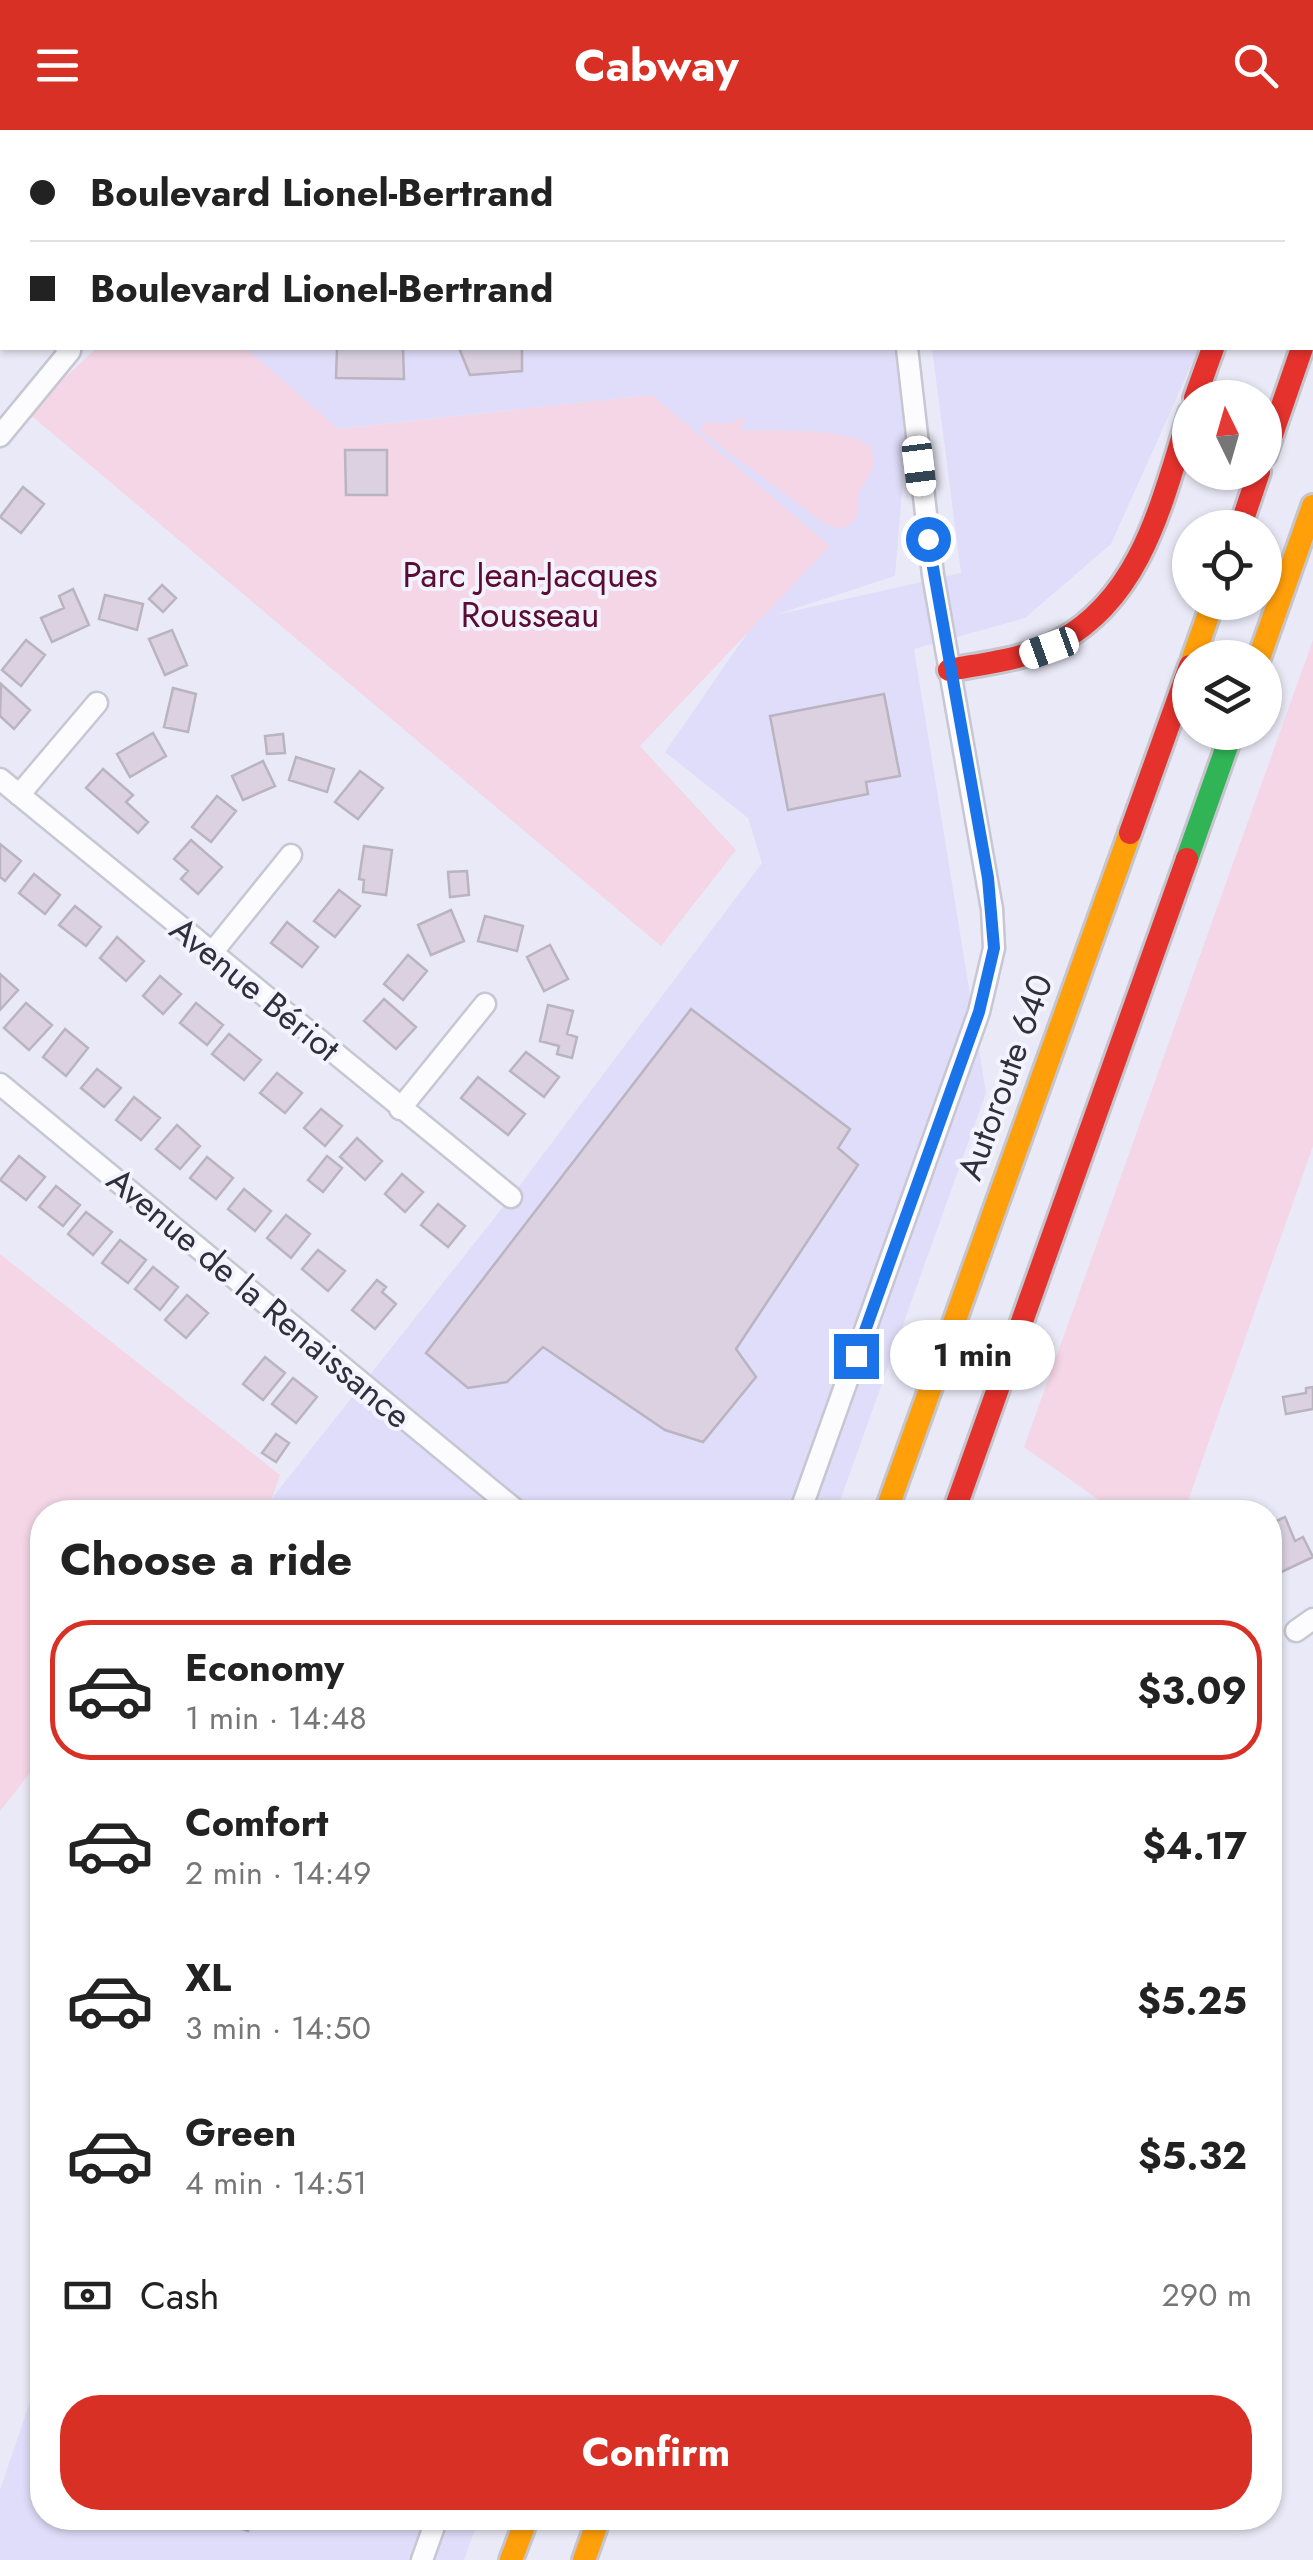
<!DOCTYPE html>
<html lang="en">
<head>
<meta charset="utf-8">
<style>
  body { margin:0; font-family:Jost,sans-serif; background:#f6f6f6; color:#222; height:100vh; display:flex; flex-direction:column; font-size:38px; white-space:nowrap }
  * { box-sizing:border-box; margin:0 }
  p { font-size:32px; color:#767676 }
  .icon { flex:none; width:55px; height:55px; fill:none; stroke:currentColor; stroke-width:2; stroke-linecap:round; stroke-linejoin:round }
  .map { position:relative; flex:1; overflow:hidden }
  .panel { position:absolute; left:30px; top:1370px; width:1252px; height:1030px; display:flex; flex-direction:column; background:#fff; border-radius:40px; box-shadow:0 2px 8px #0004 }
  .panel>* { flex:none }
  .guide { position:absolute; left:0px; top:0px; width:1315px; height:220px; box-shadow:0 2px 8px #0004; display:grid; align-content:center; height:220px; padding:0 30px; background:#fff }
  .needle { width:65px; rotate:355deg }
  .fabs { position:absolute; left:1172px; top:250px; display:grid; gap:20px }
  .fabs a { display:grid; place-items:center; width:110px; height:110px; border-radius:50%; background:#fff; box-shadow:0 2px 8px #0004; font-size:50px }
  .end { position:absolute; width:45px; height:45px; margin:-22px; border:12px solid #1a73e8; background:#fff; box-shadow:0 0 0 5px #fff }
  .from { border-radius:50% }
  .bubble { position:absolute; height:70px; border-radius:35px; background:#fff; box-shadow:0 2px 8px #0004; font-size:32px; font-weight:700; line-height:70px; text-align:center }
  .car { position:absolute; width:30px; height:60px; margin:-30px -15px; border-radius:12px; box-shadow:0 0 8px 2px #0007; background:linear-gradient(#fff 24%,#345 0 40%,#fff 0 76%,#345 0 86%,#fff 0) }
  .guide b { display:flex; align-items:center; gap:35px; height:95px; font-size:38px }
  .guide b+b { border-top:2px solid #e0e0e0 }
  .guide i { width:25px; height:25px; background:#222 }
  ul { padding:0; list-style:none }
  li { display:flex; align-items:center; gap:30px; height:140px; margin:0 20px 15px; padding:0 10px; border:5px solid transparent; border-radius:40px }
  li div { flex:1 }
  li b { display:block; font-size:38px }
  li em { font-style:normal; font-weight:700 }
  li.on { border-color:#d93025 }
  li>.icon { width:90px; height:90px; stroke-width:1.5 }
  h2 { padding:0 30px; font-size:45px; line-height:120px }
  .pay { display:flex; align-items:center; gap:25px; height:110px; padding:0 30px; font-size:38px }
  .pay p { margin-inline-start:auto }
  .button { display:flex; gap:20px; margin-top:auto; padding:20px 30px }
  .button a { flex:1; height:115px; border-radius:40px; background:#d93025; color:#fff; font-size:40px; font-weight:700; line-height:115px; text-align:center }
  header { display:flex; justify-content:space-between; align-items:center; height:130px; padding:0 30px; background:#d93025; color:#fff; font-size:45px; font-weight:700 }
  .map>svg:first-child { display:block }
  .built { fill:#e0ddfa }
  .green { fill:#f4d6e6 }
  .building { fill:#dbd1e1; stroke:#b9b4bf; stroke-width:2.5 }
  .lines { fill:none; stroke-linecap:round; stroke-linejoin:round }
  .street-casing { stroke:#c7c6d2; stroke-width:25 }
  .fast-casing { stroke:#c6c5cd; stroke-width:28 }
  .slow-casing { stroke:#c6c5cd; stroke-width:28 }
  .jam-casing { stroke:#c6c5cd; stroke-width:28 }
  .street { stroke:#fcfcfe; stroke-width:20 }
  .fast { stroke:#30b455; stroke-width:22 }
  .slow { stroke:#ff9f0a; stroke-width:22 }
  .jam { stroke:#e5322d; stroke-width:22 }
  .route { stroke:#1a73e8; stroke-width:12 }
  .labels { text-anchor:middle; stroke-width:8; stroke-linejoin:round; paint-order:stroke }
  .park-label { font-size:35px; fill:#5c0c32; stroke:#f3f2ff }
  .street-label { font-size:35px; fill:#302f3b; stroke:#f3f2ff }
</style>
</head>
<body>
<header><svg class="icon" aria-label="menu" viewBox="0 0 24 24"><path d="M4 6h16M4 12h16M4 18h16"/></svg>Cabway<svg class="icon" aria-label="search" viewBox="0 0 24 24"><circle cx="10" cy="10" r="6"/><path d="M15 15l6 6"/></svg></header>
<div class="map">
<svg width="1313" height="2430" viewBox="0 0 1313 2430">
  <rect width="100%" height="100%" fill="#eae9f7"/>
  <path class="built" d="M119,0h810l-811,2z
    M243,218h664l3,46 -15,182 -120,39 186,-42 -29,-225h267l-88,196 -86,74 -111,31 72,444 -150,419h-575l250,-315 251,-334 -14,-45 -83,-66 92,-133 -105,-224 -315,34z
    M42,2236v152h437l-15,42h-464v-70z"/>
  <path class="green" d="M97,218h149l92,81 314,-34 178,151 -190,200 96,104 -75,96 -634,-534z
    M743,286l-1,14c34,2 104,-4 129,17l3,19 -17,30 2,10 -4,14 -13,9 -18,-6 -124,-92 5,-9 25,2z
    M1313,510v506l-129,366h-68l-92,-65z
    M0,1124l280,221 -13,37h-225v246l-42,53z"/>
  <path class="building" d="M1051,0h177l-1,2z
    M337,218h66l1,31 -68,-1z
    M459,218h76l-13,1v22l-52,4z
    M345,320h42v45h-41z
    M23,357l21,17 -23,29 -21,-16z
    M162,455l14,13 -13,14 -14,-13z
    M73,459l16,36 -37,17 -11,-24 23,-10 -5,-12z
    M105,465l38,9 -6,26 -38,-11z
    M172,500l15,35 -22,10 -16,-36z
    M26,510l19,15 -24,31 -19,-16z
    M1,554l29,26 -16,19 -14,-13z
    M173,558l23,6 -8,38 -24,-5z
    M884,564l16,82 -34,6 2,12 -80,16 -18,-94z
    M153,603l13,23 -36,21 -13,-23z
    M283,604l2,19 -18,1 -2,-18z
    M296,627l38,12 -7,23 -38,-12z
    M263,631l12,25 -32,14 -11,-24z
    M103,639l30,26 -7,7 22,20 -10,11 -52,-45z
    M360,641l23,17 -25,31 -23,-17z
    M217,666l19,15 -25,31 -19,-15z
    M191,710l31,27 -24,27 -17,-15 7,-8 -14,-12z
    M0,714l21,17 -16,20 -5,-4z
    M364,716l28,4 -6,45 -23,-3 1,-12 -5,-1z
    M467,741l2,24 -19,2 -2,-25z
    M34,744l26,21 -15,19 -26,-21z
    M339,760l21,16 -25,31 -21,-16z
    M75,776l26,21 -15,19 -27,-21z
    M451,780l13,31 -33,14 -13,-30z
    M485,786l38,10 -6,25 -39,-10z
    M287,792l31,25 -16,20 -31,-24z
    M117,807l27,24 -18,20 -26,-23z
    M550,815l18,34 -24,12 -17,-34z
    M408,825l19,16 -24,29 -19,-16z
    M0,844l18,16 -18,20z
    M160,846l21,18 -18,20 -20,-18z
    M384,869l32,28 -20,22 -32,-28z
    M26,873l26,22 -23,25 -25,-22z
    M196,873l27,22 -16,20 -27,-22z
    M548,875l25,6 -6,23 10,3 -5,21 -15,-4 2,-8 -19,-5z
    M691,879l159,120 -12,19 20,17 -122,184 20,28 -53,65 -38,-12 -122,-83 -36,35 -39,6 -42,-35z
    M65,899l23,19 -22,28 -23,-19z
    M229,904l32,26 -17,20 -32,-26z
    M526,922l33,25 -15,20 -34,-26z
    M97,939l24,19 -17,19 -23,-19z
    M277,943l25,20 -17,20 -25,-20z
    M478,947l47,37 -17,21 -47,-37z
    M134,967l26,21 -19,22 -25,-20z
    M321,979l21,17 -17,20 -21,-18z
    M177,995l23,21 -20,23 -24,-20z
    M357,1008l25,23 -17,19 -25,-23z
    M19,1026l26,21 -19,23 -26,-20z
    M327,1026l15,12 -19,24 -15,-12z
    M207,1027l26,21 -17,21 -26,-21z
    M402,1044l21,18 -18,20 -20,-18z
    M56,1056l24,19 -17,21 -24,-19z
    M244,1059l27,22 -16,20 -27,-22z
    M438,1074l27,22 -17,21 -27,-22z
    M86,1082l26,20 -19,23 -25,-21z
    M286,1085l24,19 -19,24 -24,-20z
    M120,1110l26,20 -18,23 -26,-20z
    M318,1120l27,21 -17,20 -26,-22z
    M153,1137l25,20 -18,23 -25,-21z
    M377,1150l9,7 -4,5 14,12 -21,25 -23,-19z
    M187,1165l21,18 -22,25 -21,-18z
    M265,1227l20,16 -22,27 -20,-16z
    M293,1248l24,19 -21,26 -24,-19z
    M1313,1257v22l-27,5 -3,-17 23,-4v-5z
    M276,1304l13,9 -13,19 -14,-9z
    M1285,1387l10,24 8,-4 10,20 -38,18 -5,-11v-40z
    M209,2388h45l-6,13z"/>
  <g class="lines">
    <g class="street-casing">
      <path id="street" d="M936,2l1,-2
        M0,162l2,3
        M0,306l70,-85 -4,-3
        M0,649l511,418
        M19,665l78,-92
        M211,824l80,-99
        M0,954l518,428
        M400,979l85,-105
        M800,1382l179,-500 15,-64 -2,-39 -59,-334 -26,-227
        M1296,1501l17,-12
        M422,2430l15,-42"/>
    </g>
    <g class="fast-casing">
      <path id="fast" d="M1312,189l1,-2
        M1187,729l45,-127"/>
    </g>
    <g class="slow-casing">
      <path id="slow" d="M1312,60l1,-2
        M1193,528l20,-56
        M1259,528l54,-152
        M886,1382l244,-679
        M511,2430l16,-42
        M584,2430l15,-42"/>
    </g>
    <g class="jam-casing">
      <path id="jam" d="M1291,2l1,-2
        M1195,268l18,-50
        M1265,325l37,-107
        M1240,398l19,-56
        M949,540c37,-7 78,-11 111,-29 84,-46 103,-145 130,-228
        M1130,703l60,-167
        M954,1382l233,-653"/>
    </g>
    <use href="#street" class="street"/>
    <use href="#fast" class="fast"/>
    <use href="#slow" class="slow"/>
    <use href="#jam" class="jam"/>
  </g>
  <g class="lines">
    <path class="route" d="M856,1226l123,-344 15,-64 -6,-70 -60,-339"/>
  </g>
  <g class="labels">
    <g class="park-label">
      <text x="530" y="457">Parc Jean-Jacques<tspan x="530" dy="40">Rousseau</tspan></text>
    </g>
    <g class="street-label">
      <text transform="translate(255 859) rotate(39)" y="12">Avenue Bériot</text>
      <text transform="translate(1005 947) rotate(-70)" y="12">Autoroute 640</text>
      <text transform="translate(259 1168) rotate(40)" y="12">Avenue de la Renaissance</text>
    </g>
  </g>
</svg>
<div class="fabs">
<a><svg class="needle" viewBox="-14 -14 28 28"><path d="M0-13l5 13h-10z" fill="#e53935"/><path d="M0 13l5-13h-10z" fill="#767676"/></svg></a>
<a><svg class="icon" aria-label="locate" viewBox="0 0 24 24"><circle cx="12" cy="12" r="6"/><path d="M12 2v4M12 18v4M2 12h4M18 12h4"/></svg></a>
<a><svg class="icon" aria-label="layers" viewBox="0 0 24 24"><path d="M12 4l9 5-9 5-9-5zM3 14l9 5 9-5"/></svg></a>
</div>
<i class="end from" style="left:928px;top:409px"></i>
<i class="end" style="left:856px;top:1226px"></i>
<div class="bubble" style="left:890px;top:1190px;width:165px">1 min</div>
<i class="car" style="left:919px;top:336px;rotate:173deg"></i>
<i class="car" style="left:1049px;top:518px;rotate:250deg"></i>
<div class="guide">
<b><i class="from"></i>Boulevard Lionel-Bertrand</b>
<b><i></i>Boulevard Lionel-Bertrand</b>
</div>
<section class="panel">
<h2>Choose a ride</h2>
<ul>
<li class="on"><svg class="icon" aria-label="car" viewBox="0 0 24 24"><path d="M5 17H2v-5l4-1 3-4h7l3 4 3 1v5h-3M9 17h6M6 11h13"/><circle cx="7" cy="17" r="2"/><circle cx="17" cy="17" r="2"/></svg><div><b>Economy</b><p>1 min · 14:48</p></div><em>$3.09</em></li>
<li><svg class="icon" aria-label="car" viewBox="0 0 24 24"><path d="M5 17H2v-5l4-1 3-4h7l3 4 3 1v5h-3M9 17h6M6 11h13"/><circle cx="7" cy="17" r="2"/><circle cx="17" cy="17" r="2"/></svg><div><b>Comfort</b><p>2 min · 14:49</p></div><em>$4.17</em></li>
<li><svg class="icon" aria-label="car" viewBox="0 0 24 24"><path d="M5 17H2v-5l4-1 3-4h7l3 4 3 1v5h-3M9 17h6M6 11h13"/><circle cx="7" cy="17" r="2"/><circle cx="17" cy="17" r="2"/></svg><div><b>XL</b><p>3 min · 14:50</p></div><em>$5.25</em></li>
<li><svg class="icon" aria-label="car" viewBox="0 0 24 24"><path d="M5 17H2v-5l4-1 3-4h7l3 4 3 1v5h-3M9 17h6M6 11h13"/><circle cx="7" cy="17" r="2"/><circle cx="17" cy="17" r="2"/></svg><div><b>Green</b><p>4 min · 14:51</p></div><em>$5.32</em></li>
</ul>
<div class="pay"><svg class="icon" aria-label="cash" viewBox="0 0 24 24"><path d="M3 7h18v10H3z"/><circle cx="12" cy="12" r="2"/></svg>Cash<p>290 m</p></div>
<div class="button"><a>Confirm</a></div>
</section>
</div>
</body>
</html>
